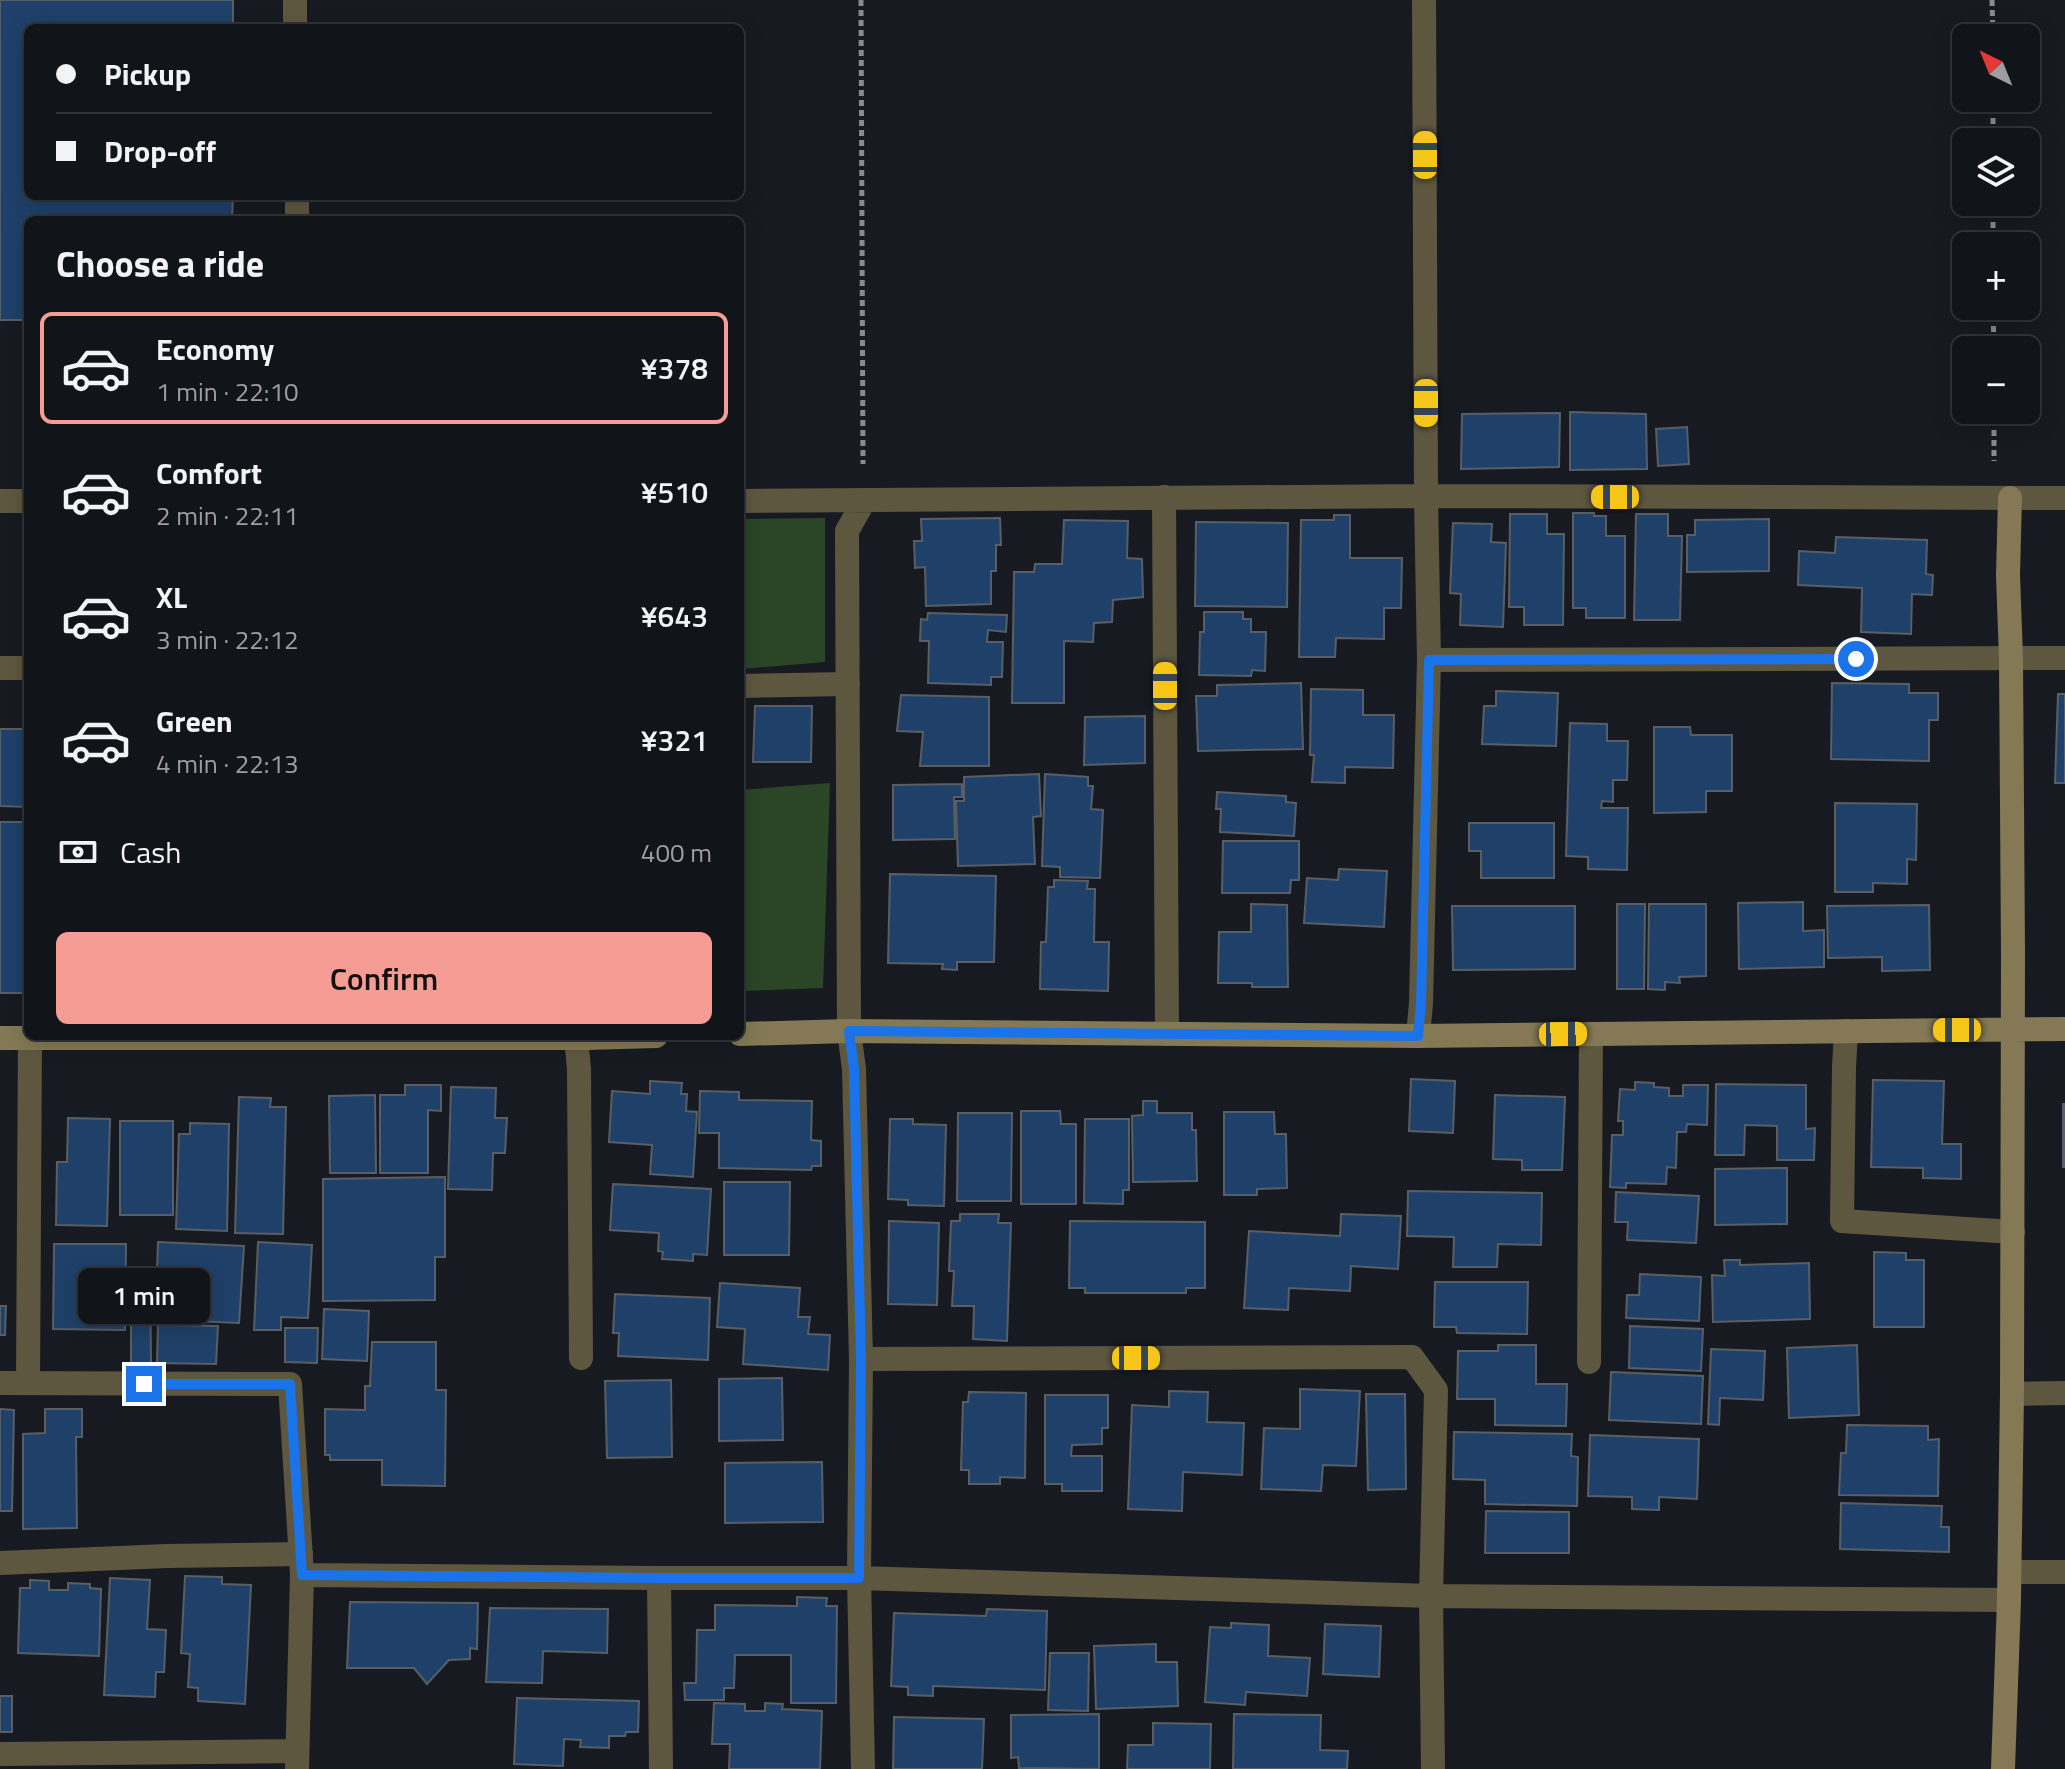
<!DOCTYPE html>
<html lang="en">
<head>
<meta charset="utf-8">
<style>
  body { margin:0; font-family:"Titillium Web",sans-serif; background:#1a1d22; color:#f1f3f6; height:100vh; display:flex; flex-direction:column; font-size:30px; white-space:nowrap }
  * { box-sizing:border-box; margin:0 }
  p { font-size:26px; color:#9c9ea2 }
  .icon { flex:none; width:44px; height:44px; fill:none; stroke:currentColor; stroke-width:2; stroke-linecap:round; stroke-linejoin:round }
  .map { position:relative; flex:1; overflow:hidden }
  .side { position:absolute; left:24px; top:216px; width:720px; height:824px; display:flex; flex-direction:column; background:#111419; border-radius:12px; box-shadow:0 4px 20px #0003,0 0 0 2px #303338 }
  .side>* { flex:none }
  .top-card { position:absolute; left:24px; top:24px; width:720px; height:176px; border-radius:12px; box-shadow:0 4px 20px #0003,0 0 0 2px #303338; display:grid; align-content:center; height:176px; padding:0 32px; background:#111419 }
  .needle { width:52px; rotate:317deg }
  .buttons { position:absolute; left:1952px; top:24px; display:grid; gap:16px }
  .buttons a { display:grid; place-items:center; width:88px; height:88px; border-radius:12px; background:#111419; box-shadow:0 4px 20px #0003,0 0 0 2px #303338; font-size:40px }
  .end { position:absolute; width:36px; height:36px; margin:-18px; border:10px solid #1a73e8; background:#fff; box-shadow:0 0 0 4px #fff }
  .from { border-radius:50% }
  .bubble { position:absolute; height:56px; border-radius:12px; background:#111419; box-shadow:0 4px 20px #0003,0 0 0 2px #303338; font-size:26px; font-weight:600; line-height:56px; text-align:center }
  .car { position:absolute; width:24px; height:48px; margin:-24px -12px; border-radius:10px; box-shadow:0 0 6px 2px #0007; background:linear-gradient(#f5c518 24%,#345 0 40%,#f5c518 0 76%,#345 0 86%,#f5c518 0) }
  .top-card b { display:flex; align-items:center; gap:28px; height:76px; font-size:30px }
  .top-card b+b { border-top:2px solid #303338 }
  .top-card i { width:20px; height:20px; background:#f1f3f6 }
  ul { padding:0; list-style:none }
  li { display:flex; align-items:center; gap:24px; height:112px; margin:0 16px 12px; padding:0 16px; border:4px solid transparent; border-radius:12px }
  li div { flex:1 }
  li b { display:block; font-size:30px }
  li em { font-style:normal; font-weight:600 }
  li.current { border-color:#f59c95 }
  li>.icon { width:72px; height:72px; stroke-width:1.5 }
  h2 { padding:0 32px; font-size:36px; line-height:96px }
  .pay { display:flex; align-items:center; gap:20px; height:88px; padding:0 32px; font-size:30px }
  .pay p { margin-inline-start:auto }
  .primary-button { display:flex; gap:16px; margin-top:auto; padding:16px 32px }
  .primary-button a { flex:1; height:92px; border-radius:12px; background:#f59c95; color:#111; font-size:32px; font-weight:600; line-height:92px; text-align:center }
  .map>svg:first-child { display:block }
  .green { fill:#2b4627 }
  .building { fill:#1f4068; stroke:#585e65; stroke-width:2 }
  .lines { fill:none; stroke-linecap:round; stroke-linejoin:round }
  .path { stroke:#888c91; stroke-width:5; stroke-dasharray:6 4; stroke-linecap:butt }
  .lane { stroke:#5e5740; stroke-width:24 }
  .street { stroke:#5e5740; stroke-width:24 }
  .secondary { stroke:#847954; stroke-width:24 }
  .route { stroke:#1a73e8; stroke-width:10 }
</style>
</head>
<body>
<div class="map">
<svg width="2065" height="1769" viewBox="0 0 2065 1769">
  <rect width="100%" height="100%" fill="#171b21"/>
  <path class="green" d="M825,518v144l-85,7v-150z
    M830,783l-7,205 -83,3v-201z"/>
  <path class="building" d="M0,0h233v28h-205v168h205l-1,24h-204v100h-28z
    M1570,412l76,2 1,55 -77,1z
    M1560,413l-1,54 -98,2 1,-55z
    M1687,427l2,37 -31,2 -2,-37z
    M1573,513h21v3h12v20h19v82h-39v-10h-13z
    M1510,514h37v20h17l-1,91h-39v-18h-15z
    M1636,514h32v22h14l-2,84h-46z
    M1334,515h16v43h52l-1,50h-17v31l-48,-1 -1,19h-36l2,-137h33z
    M1000,518l1,27h-5v26h-5v33l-65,2 -1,-39 -10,1 -1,-27h8l-1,-22z
    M1769,519v52l-82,1v-37h8v-15z
    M1064,520l64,1 -1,37 15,1 1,38 -30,3 -1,22 -18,1 -1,19 -29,-1v62h-52l2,-131h20l1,-8h27z
    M1196,522l92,1 -1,84 -92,-1z
    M1453,523l39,1 -1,18 15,1 -3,84 -43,-2 1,-31 -11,-1z
    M1836,537l91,3 -1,34 7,1 -1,20 -20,-1 -1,40 -50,-2 1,-44 -64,-3 1,-34 36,2z
    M1204,612h39v7h8v13h15l-1,39 -13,-1 -1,6 -52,-1 1,-43h4z
    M928,613l79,2 -1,17 -18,-2 -1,12h16l-1,35h-11v8l-63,-2 1,-42h-9l1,-22 6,1z
    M1301,683l2,66 -105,2 -2,-55h21v-11z
    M1832,683l77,1v9h29v27h-9v41l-98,-2z
    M1311,689l52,1v25h31l-1,53 -48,-1v16l-33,-1 2,-27h-4z
    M1496,691l62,2 -2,53 -74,-2 2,-38h12z
    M2058,694h7v89h-10z
    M901,695l88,2v69h-69l3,-34 -26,-1z
    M755,706h57l-1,56h-58z
    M1145,716v47l-61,2 1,-48z
    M1570,723l37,1v17h21l-1,39h-14v22l-11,-1 -1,7h27l-1,62 -39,-1v-12l-22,-1z
    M1654,727h36l1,8h41v56h-26v21l-52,1z
    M0,729h28v78l-28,-1z
    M1039,774l2,42 -8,1 2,47 -77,2 -2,-65h8v-24z
    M1045,774l43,3v9h5l-2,23 12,1 -3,68 -40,-1v-10l-18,-1z
    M962,784v13h-8l1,42 -62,1v-55z
    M1217,792l69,4v6l10,1 -2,33 -74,-4 1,-23h-5z
    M1835,803l82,1 -1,56 -9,-1v25l-34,-1v9h-38z
    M0,822h28v150h-4l-1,21h-23z
    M1469,823h85v55h-73v-27h-12z
    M1223,841h76v39h-8l-1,13h-68z
    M1339,869l48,2 -3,56 -80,-4 3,-45 31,2z
    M890,874l106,2 -2,86h-37v8l-15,-1 1,-5 -55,-1z
    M1054,880l34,1 -1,8h8l-1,53h15l-1,49 -68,-2 1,-47h5l2,-55h6z
    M1803,902v29l21,-1v37l-85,2 -1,-66z
    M1251,904l36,1 1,82h-36v-4h-34l1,-51h32z
    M1617,904h28l-1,85h-27z
    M1649,904h57v72l-27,1 1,6 -15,-1v8l-17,-1z
    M1929,905l1,65 -48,1v-14l-54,1 -1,-52z
    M1452,906h123v63l-122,1z
    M1411,1079l44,2 -2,52 -44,-2z
    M1873,1080l71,1 -2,63h19v35l-38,-1v-10l-52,-1z
    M650,1081l32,2 -1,11h6l-1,17 11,1 -4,65 -43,-3 2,-29 -43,-3 3,-51 38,3z
    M1635,1082l19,1v4l15,1v8h14v-11h25l-1,40 -20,-1 -1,8h-9l-1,36 -9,-1 -1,17 -40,-1v5l-16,-1 2,-52h11v-14h-5l2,-32 15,1z
    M1716,1084l90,1v44l9,-1 -1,32h-37v-34l-32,-1 -1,30h-29z
    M405,1085h36v26l-13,-1v63h-48v-78h25z
    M451,1087l45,1 -1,30h12l-2,35h-12l-1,37 -44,-1z
    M700,1091l39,1v8l73,1 -1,39 10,1v25h-9l-1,4 -92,-2v-35h-20z
    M375,1095l1,78h-46l-1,-77z
    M1495,1095l70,2 -3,73h-40v-10l-29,-1z
    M239,1097l32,1 -1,9h16l-3,127 -48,-1z
    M1143,1101h14v12h35v17h4l1,51 -64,1 -1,-66 11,-1z
    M2063,1104h2v63h-2z
    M1021,1111h39l1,13h15v80h-55z
    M1224,1112h50l1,22h11l1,54 -30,1v6h-33z
    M958,1113h54l-1,88h-54z
    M68,1118l42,1 -3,107 -51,-1 1,-63h10z
    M890,1119h23v5l33,1 -2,81 -36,-1v-5l-20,-1z
    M1085,1119h44v71h-6v14l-39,-1z
    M120,1121h53v94h-53z
    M190,1123l39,1 -2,107 -51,-2 3,-95h11z
    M1787,1168v56l-72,1v-56z
    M445,1177v80h-10v43l-112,1v-122z
    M724,1182h66l-1,73h-65z
    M613,1184l98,5 -4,66 -14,-1v7l-31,-2 1,-7 -5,-1 1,-18 -49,-3z
    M1408,1191l134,2 -1,52 -43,-1 -1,23h-44l1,-30 -47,-1z
    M1616,1192l83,4 -3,47 -69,-3 1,-18h-13z
    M960,1214h39l-1,9h13l-4,118 -34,-2 1,-33h-22l2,-35h-5l2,-50h9z
    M1341,1214l60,2 -3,53 -47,-3 -1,25 -61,-3 -1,22 -44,-2 5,-77 91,5z
    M889,1221l50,2 -2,82 -49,-1z
    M1070,1221l135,1v66h-19v5h-101v-5h-16z
    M158,1242l86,4 -5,77 -72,-3 1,-22h-12z
    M258,1242l54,3 -4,73 -27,-1v13h-27z
    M54,1244h72l-1,86 -72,-1z
    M1874,1252l32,1v7h18v67h-50z
    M1724,1260h16v5l69,-2 1,56 -97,3 -1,-47 13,1z
    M131,1273h19l1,90h-20z
    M1640,1274l61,3 -2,44 -73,-3 1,-23h12z
    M1435,1282h93l-1,52 -70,-1 -1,-6h-22z
    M720,1283l80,5 -2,29h12l-2,17 22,1 -2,35 -85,-6 2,-35 -28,-2z
    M615,1294l95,4 -2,62 -90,-4 1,-23h-6z
    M0,1306h6l-1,29h-5z
    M324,1309l45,2 -2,50 -45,-2z
    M158,1325l60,1 -2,38 -59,-1z
    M1630,1326l73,3 -2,42 -72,-3z
    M285,1328h33l-1,35 -32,-1z
    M372,1342h64v48h10l-1,96 -63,-1v-25h-52v-5h-5v-46l40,1v-24h5z
    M1498,1345h38v39h31l-1,42 -71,-1v-26h-38l1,-48h40z
    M1857,1345l2,70 -70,3 -2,-70z
    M1711,1349l54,2 -2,49 -43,-2 -1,27 -11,-1z
    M1611,1372l92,4 -2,48 -92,-4z
    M782,1378l1,62 -64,1v-62z
    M671,1380l1,77 -65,1 -2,-77z
    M1300,1389l60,2 -4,75 -33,-1 -2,26 -60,-2 3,-61 36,1z
    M1169,1391l39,1 -1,30 37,1 -2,52 -59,-3 -1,39 -54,-2 4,-104 37,2z
    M969,1392l57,1 -1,85 -25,-1v7h-31v-14h-8l2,-68h5z
    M1366,1394h39l1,95 -38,1z
    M1045,1395h63v33h-6v16l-30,1 -1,11h31v35h-40v-7h-17z
    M0,1409l14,1 -2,101h-12z
    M45,1409h37v28h-6l1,91 -54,1v-95l22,-1z
    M1847,1425l81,1v14l11,-1 -1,57 -99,-1 2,-42h5z
    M1454,1432l118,2 -1,22 7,1 -1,49 -92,-2v-24l-32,-1z
    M1590,1435l109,4 -2,60 -38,-2v13l-27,-1v-12l-44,-1z
    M822,1462l1,60 -98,1v-60z
    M1841,1503l101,3 -1,21h8v25l-109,-3z
    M1486,1511l83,1v41h-84z
    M185,1576l37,1v7l29,1 -6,119 -47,-3v-13l-10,-1 2,-33 -9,-1z
    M110,1578l40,2 -3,49 19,1 -2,42h-8l-1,25 -51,-2z
    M30,1580l19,1v9h19v-7l22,1v4l11,1 -2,67 -81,-3 2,-65h10z
    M797,1597l30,1 -1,8h11l-1,97h-45v-48h-56l-1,33h-10v12h-39l-1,-17h12l1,-53h18v-25l82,1z
    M350,1602l128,1 -1,46 -7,-1v11l-21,1 -22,24 -13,-16h-67z
    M490,1608l118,1 -1,44 -64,-2 -1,32 -56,-1z
    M987,1609l60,2 -2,79 -112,-4v10l-25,-1v-8l-17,-1 3,-73 92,3z
    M1231,1623l38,2 -1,31 42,2 -3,38 -61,-4 -1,13 -40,-3 5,-75 21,1z
    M1325,1624l56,2 -2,51 -56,-3z
    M1156,1644v18h21l1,44 -82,3 -2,-63z
    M1050,1653h39l-1,58 -40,-1z
    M0,1696h12v36h-12z
    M517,1698l122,3 -1,31h-12l-1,4h-16v12l-29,-1 1,-7 -17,-1 -1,27 -49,-2z
    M714,1703l31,1v7h20v-8l18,1 -1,5 40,2 -2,58h-91l1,-25h-18z
    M1099,1714v55l-80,-1 -1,-11 -7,1v-43z
    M1234,1714l87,1 -1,35 28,1 -1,18h-114z
    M894,1717l90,2 -2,50h-89z
    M1153,1723l58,1 -1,45h-83l1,-24h25z"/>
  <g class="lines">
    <path class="path" d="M861,0l2,464
      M1992,0l1,38
      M1993,98v44
      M1993,202v44
      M1993,306l1,44
      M1994,410v51"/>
    <path class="lane" d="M576,1037l3,32 2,289
      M1589,1362l2,-328
      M0,1563l167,-7 134,-2
      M2010,1572h55"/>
    <path class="street" d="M295,0v28
      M297,196v24
      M1164,497l3,537
      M0,501h28
      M740,501l686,-5 639,2
      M1429,660l636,-2
      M0,668h28
      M740,686l108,-2
      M1846,1031l-2,36 -2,154 171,11
      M1418,1036l3,-33 8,-343 -3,-164 -2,-496
      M861,1359l551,-2 24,33 -5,206 2,173
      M0,1383l290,1 12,191 -5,194
      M28,1383l2,-345
      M2012,1394l53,-1
      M302,1575l357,3h200l572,18 578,4
      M659,1578l2,191
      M0,1754l297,-3
      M863,1769l-4,-191 2,-219 -7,-290 -5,-38 -2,-500 17,-30"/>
    <path class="secondary" d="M740,1034l109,-3 569,5 647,-7
      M0,1038h587l69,-2
      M2003,1769l6,-169 3,-206 1,-442 -2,-294 -3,-83 2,-77"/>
  </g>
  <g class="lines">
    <path class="route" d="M144,1384h146l12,191 357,3h200l2,-219 -7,-290 -5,-38 569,5 3,-33 8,-343 427,-1"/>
  </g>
</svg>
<div class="buttons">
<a><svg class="needle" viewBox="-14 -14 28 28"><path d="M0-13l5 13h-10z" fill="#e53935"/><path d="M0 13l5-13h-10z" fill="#9c9ea2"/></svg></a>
<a><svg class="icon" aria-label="layers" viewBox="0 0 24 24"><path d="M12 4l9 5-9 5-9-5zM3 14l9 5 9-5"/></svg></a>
<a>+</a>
<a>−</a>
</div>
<i class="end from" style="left:1856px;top:659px"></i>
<i class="end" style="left:144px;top:1384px"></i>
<div class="bubble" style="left:78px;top:1268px;width:132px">1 min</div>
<i class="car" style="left:1425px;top:155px;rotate:0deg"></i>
<i class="car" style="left:1426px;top:403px;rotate:180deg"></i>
<i class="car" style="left:1615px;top:497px;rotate:270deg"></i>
<i class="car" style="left:1165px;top:686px;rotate:0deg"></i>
<i class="car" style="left:1957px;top:1030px;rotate:270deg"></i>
<i class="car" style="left:1563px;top:1034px;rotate:89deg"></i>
<i class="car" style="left:1136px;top:1358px;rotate:90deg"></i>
<div class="top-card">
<b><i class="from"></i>Pickup</b>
<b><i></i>Drop-off</b>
</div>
<section class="side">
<h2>Choose a ride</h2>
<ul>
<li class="current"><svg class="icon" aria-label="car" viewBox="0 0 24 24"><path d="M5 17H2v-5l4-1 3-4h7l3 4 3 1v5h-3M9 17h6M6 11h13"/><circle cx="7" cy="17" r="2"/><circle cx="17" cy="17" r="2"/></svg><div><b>Economy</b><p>1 min · 22:10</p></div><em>¥378</em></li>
<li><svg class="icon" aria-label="car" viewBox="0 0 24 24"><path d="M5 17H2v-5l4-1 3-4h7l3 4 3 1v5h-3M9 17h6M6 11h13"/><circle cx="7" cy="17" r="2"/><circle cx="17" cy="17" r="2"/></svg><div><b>Comfort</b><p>2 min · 22:11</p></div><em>¥510</em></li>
<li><svg class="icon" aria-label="car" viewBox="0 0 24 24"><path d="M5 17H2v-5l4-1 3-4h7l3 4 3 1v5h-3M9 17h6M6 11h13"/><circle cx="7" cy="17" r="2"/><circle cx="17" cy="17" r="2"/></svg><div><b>XL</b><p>3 min · 22:12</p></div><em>¥643</em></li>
<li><svg class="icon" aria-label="car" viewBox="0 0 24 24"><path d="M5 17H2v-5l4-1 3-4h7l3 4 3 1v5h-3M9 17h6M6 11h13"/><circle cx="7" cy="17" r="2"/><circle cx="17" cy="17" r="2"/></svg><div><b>Green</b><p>4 min · 22:13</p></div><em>¥321</em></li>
</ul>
<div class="pay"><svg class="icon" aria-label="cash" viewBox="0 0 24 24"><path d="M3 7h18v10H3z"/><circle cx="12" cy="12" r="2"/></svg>Cash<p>400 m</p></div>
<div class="primary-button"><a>Confirm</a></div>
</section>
</div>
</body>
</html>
